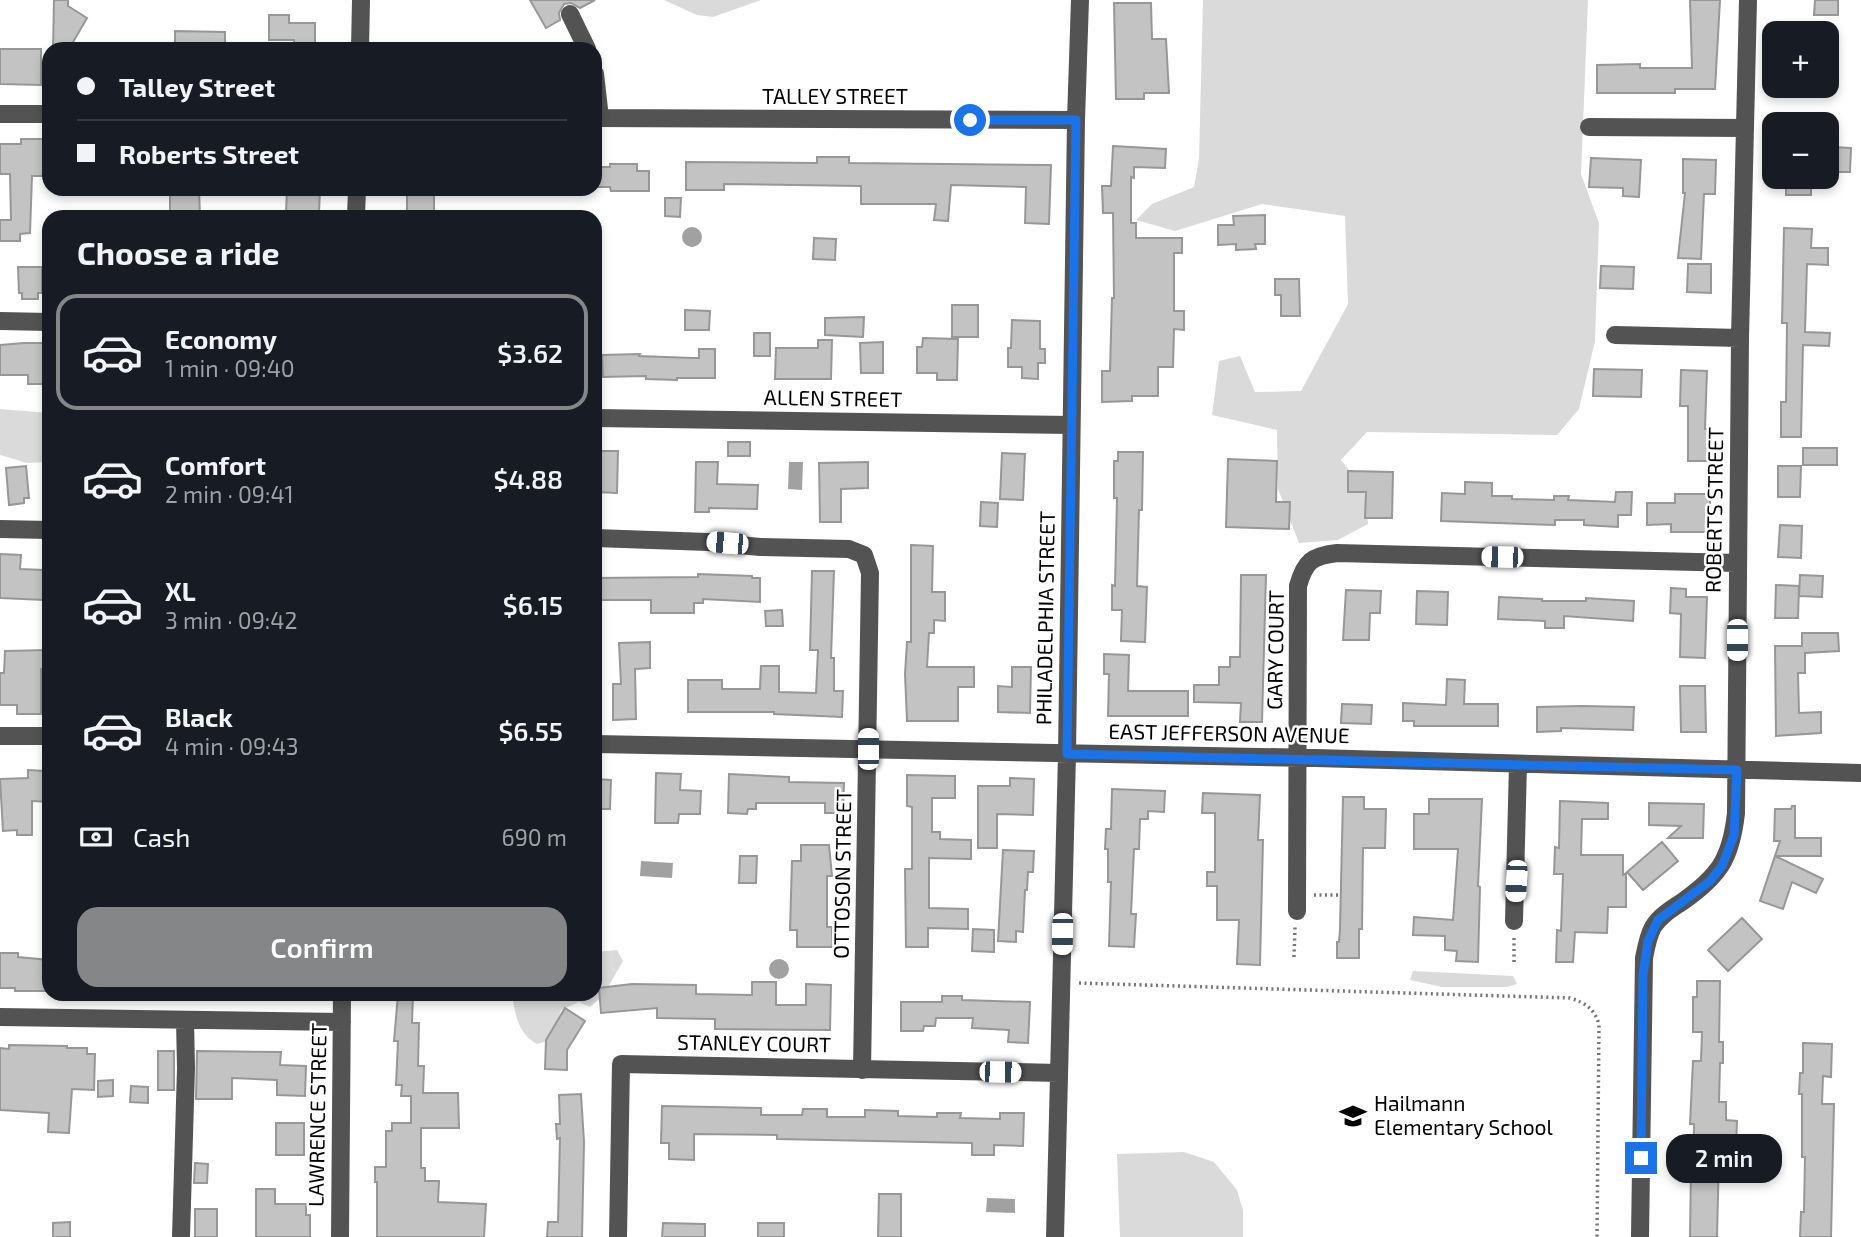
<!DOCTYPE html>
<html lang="en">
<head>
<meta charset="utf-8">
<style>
  body { margin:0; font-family:"Exo 2",sans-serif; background:#20242c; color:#f1f3f6; height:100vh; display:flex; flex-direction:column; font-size:26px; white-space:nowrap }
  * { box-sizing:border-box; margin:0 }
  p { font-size:23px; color:#9ea1a6 }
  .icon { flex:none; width:38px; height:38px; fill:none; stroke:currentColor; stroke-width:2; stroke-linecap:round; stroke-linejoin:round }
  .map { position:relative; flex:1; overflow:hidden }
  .details { position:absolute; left:42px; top:210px; width:560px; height:791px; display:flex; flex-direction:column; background:#171b24; border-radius:21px; box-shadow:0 4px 10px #0003 }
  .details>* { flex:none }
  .banner { position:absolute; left:42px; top:42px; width:560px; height:154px; border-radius:21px; box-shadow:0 4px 10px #0003; display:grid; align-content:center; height:154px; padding:0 35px; background:#171b24 }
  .tools { position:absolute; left:1762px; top:21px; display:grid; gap:14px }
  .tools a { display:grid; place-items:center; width:77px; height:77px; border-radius:14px; background:#171b24; box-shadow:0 4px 10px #0003; font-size:35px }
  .end { position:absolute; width:32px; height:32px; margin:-16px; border:9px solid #1a73e8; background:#fff; box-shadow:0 0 0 4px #fff }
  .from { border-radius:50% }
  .bubble { position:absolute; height:49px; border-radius:21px; background:#171b24; box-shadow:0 4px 10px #0003; font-size:23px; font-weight:600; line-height:49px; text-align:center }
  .car { position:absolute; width:21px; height:42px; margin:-21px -10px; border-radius:9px; box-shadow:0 0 5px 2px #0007; background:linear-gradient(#fff 24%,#345 0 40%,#fff 0 76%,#345 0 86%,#fff 0) }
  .banner b { display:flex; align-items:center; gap:24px; height:66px; font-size:26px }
  .banner b+b { border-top:2px solid #363941 }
  .banner i { width:18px; height:18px; background:#f1f3f6 }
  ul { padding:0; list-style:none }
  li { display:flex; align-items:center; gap:21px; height:116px; margin:0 14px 10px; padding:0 21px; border:4px solid transparent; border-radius:21px }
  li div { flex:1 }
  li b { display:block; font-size:26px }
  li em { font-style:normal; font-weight:600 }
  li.on { border-color:#858687 }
  li>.icon { width:63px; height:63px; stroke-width:1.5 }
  h2 { padding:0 35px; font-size:32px; line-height:84px }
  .pay { display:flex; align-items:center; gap:18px; height:77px; padding:0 35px; font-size:26px }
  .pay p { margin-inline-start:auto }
  .action { display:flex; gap:14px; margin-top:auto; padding:14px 35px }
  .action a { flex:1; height:80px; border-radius:21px; background:#858687; color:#fff; font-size:28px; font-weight:600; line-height:80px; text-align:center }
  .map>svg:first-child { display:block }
  .green { fill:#dadada }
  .water { fill:#a1a1a1 }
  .building { fill:#c3c3c3; stroke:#979797; stroke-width:2 }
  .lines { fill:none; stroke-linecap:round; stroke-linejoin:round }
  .path { stroke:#757575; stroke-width:3.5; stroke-dasharray:2 3.5; stroke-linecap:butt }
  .minor { stroke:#535353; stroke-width:18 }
  .route { stroke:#1a73e8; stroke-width:9 }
  .labels { text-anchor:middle; stroke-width:5; stroke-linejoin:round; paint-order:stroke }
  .street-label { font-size:21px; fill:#000; stroke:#fff }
  .poi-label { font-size:21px; fill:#000; stroke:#fff; text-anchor:start }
</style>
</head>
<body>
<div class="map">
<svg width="1861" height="1237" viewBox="0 0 1861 1237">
  <rect width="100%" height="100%" fill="#fff"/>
  <path class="green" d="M664,0h97l-48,17 -16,-2z
    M1203,0h385l-7,174 18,49 -4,118 -16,68 -22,26 -190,-3 -26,28 23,29 4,35 -30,16 -39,3 -21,-54 -1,-59 -65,-15 7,-54 21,-5 15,36 46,-1 47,-87 -3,-88 -83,-12 -87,27 -39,-11 16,-16 42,-17 5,-28z
    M0,409l49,4v49l-22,1 -27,-8z
    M617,950l6,11 -20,35 -13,11 -11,-5 -18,8 -9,30 -15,4c-19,-10 -22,-30 -25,-50h83v-42z
    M1413,971l100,5 4,8 -10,3h-65l-32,-7z
    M1184,1152l30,10 23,28 6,21v26h-123l-3,-83z"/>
  <path class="water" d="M682 237a10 10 0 1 1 20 0a10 10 0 1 1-20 0Z
    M789,462h14l-1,28 -14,-1z
    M641,861l32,2 -1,15 -32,-2z
    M769 969a10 10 0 1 1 20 0a10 10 0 1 1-20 0Z
    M987,1198l28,1v14l-29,-1z"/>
  <path class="building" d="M54,0h14v6l19,12 -18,31h-16z
    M530,0h65l-15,8 -9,-5 -7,1 -5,9 1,7 -14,8z
    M1690,0h30l-5,89h-40v4h-78v-28l43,-1v4h52z
    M1815,0h23v15h-24z
    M1114,3h37l1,36h14l3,54h-25v6h-28z
    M269,15h20v8h26v26h-21v-9h-25z
    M175,31l50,1v16h-50z
    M0,49h41v36l-41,-1z
    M21,139h23l-1,37h-11l-2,57 -10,1v7h-20v-21h11l-1,-46h-10v-30h21z
    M1113,146l53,3 -1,19 -31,-1v11l-3,-1v46h5v15h46v15h-8v58h10v19l-10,-1 -1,38h-15v29h-26v5l-30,1v-31h8l2,-73h2l-1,-85h-10l-1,-27h9z
    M1832,147l19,1 -1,24h-19z
    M817,157h32v6l202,2 -2,59 -24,-1 1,-36 -75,-2 -3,36 -14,-1 2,-16h-75v-18l-137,-2v6h-38v-28l131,1z
    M1591,158l50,2 -2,37 -16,-1v-8l-34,-1z
    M1683,159l33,1 -1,34h-11l-3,65 -23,-1 7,-65h-2z
    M610,164h27v7h12v20h-38l-1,-4h-15v-20h15z
    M1786,177h25v18h-25z
    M170,189h29l1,28h-30z
    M287,189h33l-1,24h-33z
    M407,189h27v28h-27z
    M665,198h16l-1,19 -15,-1z
    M1265,215v29h-10l1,5 -20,1v-6l-18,1v-20h16l-1,-9z
    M1784,228l28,1 -1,19h17v17l-21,-1 -2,68 25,1 -1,13 -26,-1 -2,92h-20v-35h5l1,-79h-5z
    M814,238l22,1 -1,21 -22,-1z
    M1688,264h23v29l-24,-1z
    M1601,266l33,1 -1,22 -33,-1z
    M18,267h24v26h-4v6h-16v-6h-3z
    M1275,279h24l1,37h-19v-21h-6z
    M952,305h26v32h-26z
    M685,310l25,1 -1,19h-24z
    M864,317l-1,20 -38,-2v-17z
    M1012,320l28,1v28h5v14h-7v16l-16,-1v-11h-14v-19h3z
    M754,333h16v23h-16z
    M923,338l35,1 -1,41h-20v-7h-20v-26h5z
    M818,340h14l-1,39h-56l1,-31h42z
    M883,342v31h-22l-1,-30z
    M24,343h21l-1,41h-16v-9h-28v-30z
    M699,349h16v29h-38v2l-31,-1v-3l-43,1 -1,-22 38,-1 -1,2 53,2h7z
    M1594,369l48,1 -1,27 -48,-1z
    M1681,370l26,1 -2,58h4v32h-21v-55h-8z
    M728,442h22v14h-22z
    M1803,448h34v17h-34z
    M595,451h23l-1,42 -22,-1z
    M1118,452h25l-1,58h-3l-2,76 10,1 -2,55 -24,-1 1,-31h-10v-25l3,1 2,-88h-3v-37h4z
    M1002,453l23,1 -2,46 -23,-1z
    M1228,459l49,2 -1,41h14l-1,27 -63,-2z
    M696,462h22l-1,22 41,1 -1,24 -48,-1v4h-14z
    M868,462v26l-27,1v33h-21l-1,-59z
    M26,466l3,32h-5v5l-15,2 -3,-37z
    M1778,466h23l-1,31h-22z
    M1348,471l45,1 -1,46h-27l1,-26h-18z
    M1465,482l27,1v13h20v3l42,1v-4h15l-1,4 47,2 1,-10h16l-1,23h-13v12l-34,-2v-5h-29v5l-114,-4 1,-28 23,1z
    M1675,494h35v38h-39v-8l-24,1v-22h28z
    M981,502l17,1 -1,24 -17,-1z
    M1780,525l22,1 -1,32 -23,-1z
    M911,545l22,1 -1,46h13v29l-11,-1v13h-5l-2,34h47v20h-16v34h-51l-2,-47 2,-32h4z
    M0,554l21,1 -1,14 24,1v30l-44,-2z
    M812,571h22l-3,87h3v33h9l-1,26 -68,-3v-2h-86v-32h34v9h38l1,-23h18v26l37,1 2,-43h-8z
    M698,574l54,2v2h8v24l-57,-3v4h-9v10h-43v-13h-56v-22l103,-1z
    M1241,575h25l-4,147h-22l1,-19 -47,-1v-17h25v-18h11v-10h10z
    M1800,575l23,1 -1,21 -23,-1z
    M1776,585l23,1 -1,32h-23z
    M1671,588l15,1v8h21l-2,61 -25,-1 1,-43 -11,-1z
    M1346,590l35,1 -1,22h-10l-1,27h-26z
    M1417,591l31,1 -1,33 -31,-1z
    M1499,597l43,2v2h44v-3l48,3 -1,20 -69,-5v12h-19v-7l-47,-2z
    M782,610l1,16h-17l-1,-15z
    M1802,633h36l1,18 -34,2v20h-7l1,40 22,-1v21l-45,3 -1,-90h27z
    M650,642v26l-15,1 1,50 -23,1v-36h8l-2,-41z
    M48,650l1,19h-8v45h-24v-9h-17v-32h4l1,-22z
    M1104,654l25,1 -1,36h60v25h-80l1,-42h-5z
    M1012,667h19l-1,46 -32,-1v-26l14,1z
    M1447,679l18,1 -1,24h34v22h-84v-5h-11v-18l43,2z
    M1680,686h25l1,46h-25z
    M1342,704l30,1 -1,19 -30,-1z
    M1581,706l53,1 -1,23 -72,-2v3l-24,1v-25z
    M28,770l17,1v6h4v25l-17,-1v34h-15v-5l-14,1 -3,-52 28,-1z
    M656,773l25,1 -1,16 21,1 -1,23h-21l-1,9h-23z
    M729,774l60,3v5l55,1 -1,30h-18v-10h-69v6h-8l-1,5 -19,-1z
    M907,775l48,1v22h-23v34h8v7l31,1v19l-42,-1v50l39,1v20l-40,-1v19h-22l-1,-78h7v-62l-5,-1z
    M1010,778l24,1 -1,36 -36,-1v34h-19v-62h32z
    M595,779l16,1 -1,29h-15z
    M1112,789l53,2 -1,21 -16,-1v8h-8l-1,30h-5l-3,65h5l-2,33 -25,-1 2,-64h-3v-33h-3l1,-20h5z
    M1203,793l57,2 -2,45h5l-3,125 -23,-1 2,-44h-22v-34h-10v-14h8v-59h-13z
    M1343,797h21v12h22l-1,39h-22l-1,81h-3v29h-22v-16h2l1,-13z
    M1429,799h53l-4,87 2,1 -2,75 -22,-1 1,-10 -12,-1v-14l-32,-1 1,-18 39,3 5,-71h-44v-35h15z
    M1560,801l48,2v16h-26l-1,36h42v20l3,-2v34h-18l-1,26 -32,-1 -2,30h-17l1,-32 4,1 2,-57h-9l1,-27 4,1z
    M1649,803l55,1 -1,34h-35l13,-12 -32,-1z
    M1792,806h3v32h26v18h-46l5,-15h-6l1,-32h16z
    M1662,842l16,19 -35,29 -16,-18z
    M801,845h28l3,31h-5v51h5v20h-35v-17h-7l2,-69h9z
    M1003,850l31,1 -1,21h-5l-1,18h-2l-2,42 -7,-1v11l-18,-1z
    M740,856h17l-1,27h-17z
    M1775,856l48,23 -7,14 -24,-11 -9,27 -23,-8z
    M1742,918l20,21 -34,32 -20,-21z
    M973,929l21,1v22l-22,-1z
    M0,953h18v4l31,3v31h-34v-3h-15z
    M1697,981h23l-1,61h4v21h-3l-1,39h7v18l11,1 -1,27h-12v7h-5l-2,82h-27l1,-69h2l1,-44h-4l3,-63h8l1,-29h-9v-35h4z
    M752,982h24v23h30v-21l25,1 -1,45 -115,-1v-10l-58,-1v-10l-56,5 -2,-25 33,-4 64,1v9l56,1z
    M398,994h15l-1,29h7l-1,43h6l-1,27h35l1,35h-38v40h4v13h14l-1,21 48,2 -2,33h-107v-55h-2v-15h11v-36h6v-8h19v-27h-10l1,-11h-6l2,-44h-4z
    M942,996h20v4l68,2 -2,41 -20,-1 1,-12 -37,-2 1,-10h-37l-1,8h-11l-1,5h-22v-29h41z
    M565,1008l20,13 -18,29v20l-22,-1 1,-29z
    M1803,1043l29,1 -1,33 -8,-1 -1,28h12l-3,133h-31l1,-25h3l1,-55h-3v-63h-3l1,-21h3z
    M9,1045l58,1v2h20v6h8l-1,36 -22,-1 -3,44 -21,-1 1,-19 -49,-3v-62l9,1z
    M158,1051h16v39h-16z
    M197,1051l84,1 -1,13 26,1 -1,30 -28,-1v-15l-45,-2v21h-36z
    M113,1080v16l-15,1v-16z
    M131,1086l17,1v16l-18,-1z
    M581,1094l3,48 -2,95h-35l1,-15h10l2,-84 -3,1 -1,-15h4l-1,-29z
    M662,1106l99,2v7h41l1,-6h24v8h38v-7l33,1v5l39,1v-4h24l-1,5 40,1v-6h24l-1,33 -29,-1v10h-22v-12l-195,-4v-4l-83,-1v26l-25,-1v-16h-8z
    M276,1123h28v32h-28z
    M195,1163l13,1 -1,19h-13z
    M256,1189h19v15h31v11h4v22h-54z
    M879,1194h22v43h-23z
    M195,1209h22v28h-22z
    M70,1222v15h-17v-14z
    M663,1223l42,1v13h-43z
    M758,1223h26v14h-26z"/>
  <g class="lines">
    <path class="path" d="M1314,895h27
      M1294,957l1,-30
      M1514,962v-26
      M1079,983l491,15c16,5 24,11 29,26l-2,213"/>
    <path class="minor" d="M570,14l17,35
      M360,49l1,-49
      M595,74l5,44
      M0,114h49
      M595,118l481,2
      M1589,127l156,1
      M356,217l1,-28
      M0,321l49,1
      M1615,335l125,3
      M595,418l476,7
      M0,529l49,1
      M595,538l113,4 52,5 89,2 15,6 6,18 -8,497
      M0,736h49
      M595,744l720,14 546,15
      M1297,911l1,-325c7,-25 14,-30 39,-33l400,10
      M1514,921l4,-157
      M0,1017l342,5
      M181,1237l5,-169 -1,-48
      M340,1237l2,-243
      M618,1237l3,-173 438,9
      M1055,1237l12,-483 9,-634 4,-120
      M1640,1237l4,-279c2,-10 4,-22 9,-31 7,-11 18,-18 29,-25 37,-26 49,-43 54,-89l4,-475 8,-338"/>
  </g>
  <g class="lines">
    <path class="route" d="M970,120h106l-9,634 670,16 -3,65 -12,31 -12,15 -52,39 -10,21 -5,34 -2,183"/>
  </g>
  <defs>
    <g id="school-bare" transform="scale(2.1)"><path d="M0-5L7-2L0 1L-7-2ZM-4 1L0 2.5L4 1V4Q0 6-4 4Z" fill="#000" stroke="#fff" stroke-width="2.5" paint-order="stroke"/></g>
  </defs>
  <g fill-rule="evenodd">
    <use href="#school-bare" x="1353" y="1116"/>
  </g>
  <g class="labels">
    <g class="street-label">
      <text x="835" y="104">TALLEY STREET</text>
      <text transform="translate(833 399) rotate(1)" y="7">ALLEN STREET</text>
      <text transform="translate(1715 510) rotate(-89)" y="7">ROBERTS STREET</text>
      <text transform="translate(1046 618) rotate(-89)" y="7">PHILADELPHIA STREET</text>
      <text transform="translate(1276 650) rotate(-89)" y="7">GARY COURT</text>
      <text transform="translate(1229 734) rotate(1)" y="7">EAST JEFFERSON AVENUE</text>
      <text transform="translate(843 874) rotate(-89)" y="7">OTTOSON STREET</text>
      <text transform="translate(754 1044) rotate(1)" y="7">STANLEY COURT</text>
      <text transform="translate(318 1115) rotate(-89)" y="7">LAWRENCE STREET</text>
    </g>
    <g class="poi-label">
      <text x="1374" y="1111">Hailmann<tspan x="1374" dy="24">Elementary School</tspan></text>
    </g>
  </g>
</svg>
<div class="tools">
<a>+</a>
<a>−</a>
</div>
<i class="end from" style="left:970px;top:120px"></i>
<i class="end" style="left:1641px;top:1158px"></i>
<div class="bubble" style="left:1666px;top:1134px;width:116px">2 min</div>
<i class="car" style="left:727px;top:543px;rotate:275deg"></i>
<i class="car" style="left:1502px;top:557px;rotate:271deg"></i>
<i class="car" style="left:1737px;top:640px;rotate:180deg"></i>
<i class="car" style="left:868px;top:749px;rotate:0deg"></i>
<i class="car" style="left:1516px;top:881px;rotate:183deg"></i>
<i class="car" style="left:1062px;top:934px;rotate:181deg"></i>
<i class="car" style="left:1000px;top:1072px;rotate:91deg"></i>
<div class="banner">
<b><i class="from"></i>Talley Street</b>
<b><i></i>Roberts Street</b>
</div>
<section class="details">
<h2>Choose a ride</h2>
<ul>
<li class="on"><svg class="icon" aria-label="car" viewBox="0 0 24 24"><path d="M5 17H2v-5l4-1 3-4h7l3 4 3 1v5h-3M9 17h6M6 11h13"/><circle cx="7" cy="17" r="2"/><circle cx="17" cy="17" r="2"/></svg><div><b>Economy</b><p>1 min · 09:40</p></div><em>$3.62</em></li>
<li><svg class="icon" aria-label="car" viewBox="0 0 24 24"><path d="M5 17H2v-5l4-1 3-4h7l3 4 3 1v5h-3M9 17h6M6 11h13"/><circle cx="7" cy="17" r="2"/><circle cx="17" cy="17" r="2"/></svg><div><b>Comfort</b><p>2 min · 09:41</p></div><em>$4.88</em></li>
<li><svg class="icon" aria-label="car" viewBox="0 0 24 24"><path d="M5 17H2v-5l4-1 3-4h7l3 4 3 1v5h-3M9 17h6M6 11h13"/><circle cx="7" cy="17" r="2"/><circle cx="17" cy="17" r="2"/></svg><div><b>XL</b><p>3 min · 09:42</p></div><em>$6.15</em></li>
<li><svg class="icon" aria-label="car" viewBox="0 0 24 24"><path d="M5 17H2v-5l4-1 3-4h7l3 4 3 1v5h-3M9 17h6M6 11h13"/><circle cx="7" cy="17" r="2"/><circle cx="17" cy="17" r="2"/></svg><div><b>Black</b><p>4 min · 09:43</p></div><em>$6.55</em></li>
</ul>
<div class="pay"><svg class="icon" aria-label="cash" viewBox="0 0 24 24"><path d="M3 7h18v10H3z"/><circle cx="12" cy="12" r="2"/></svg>Cash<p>690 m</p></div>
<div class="action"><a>Confirm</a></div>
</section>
</div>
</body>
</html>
